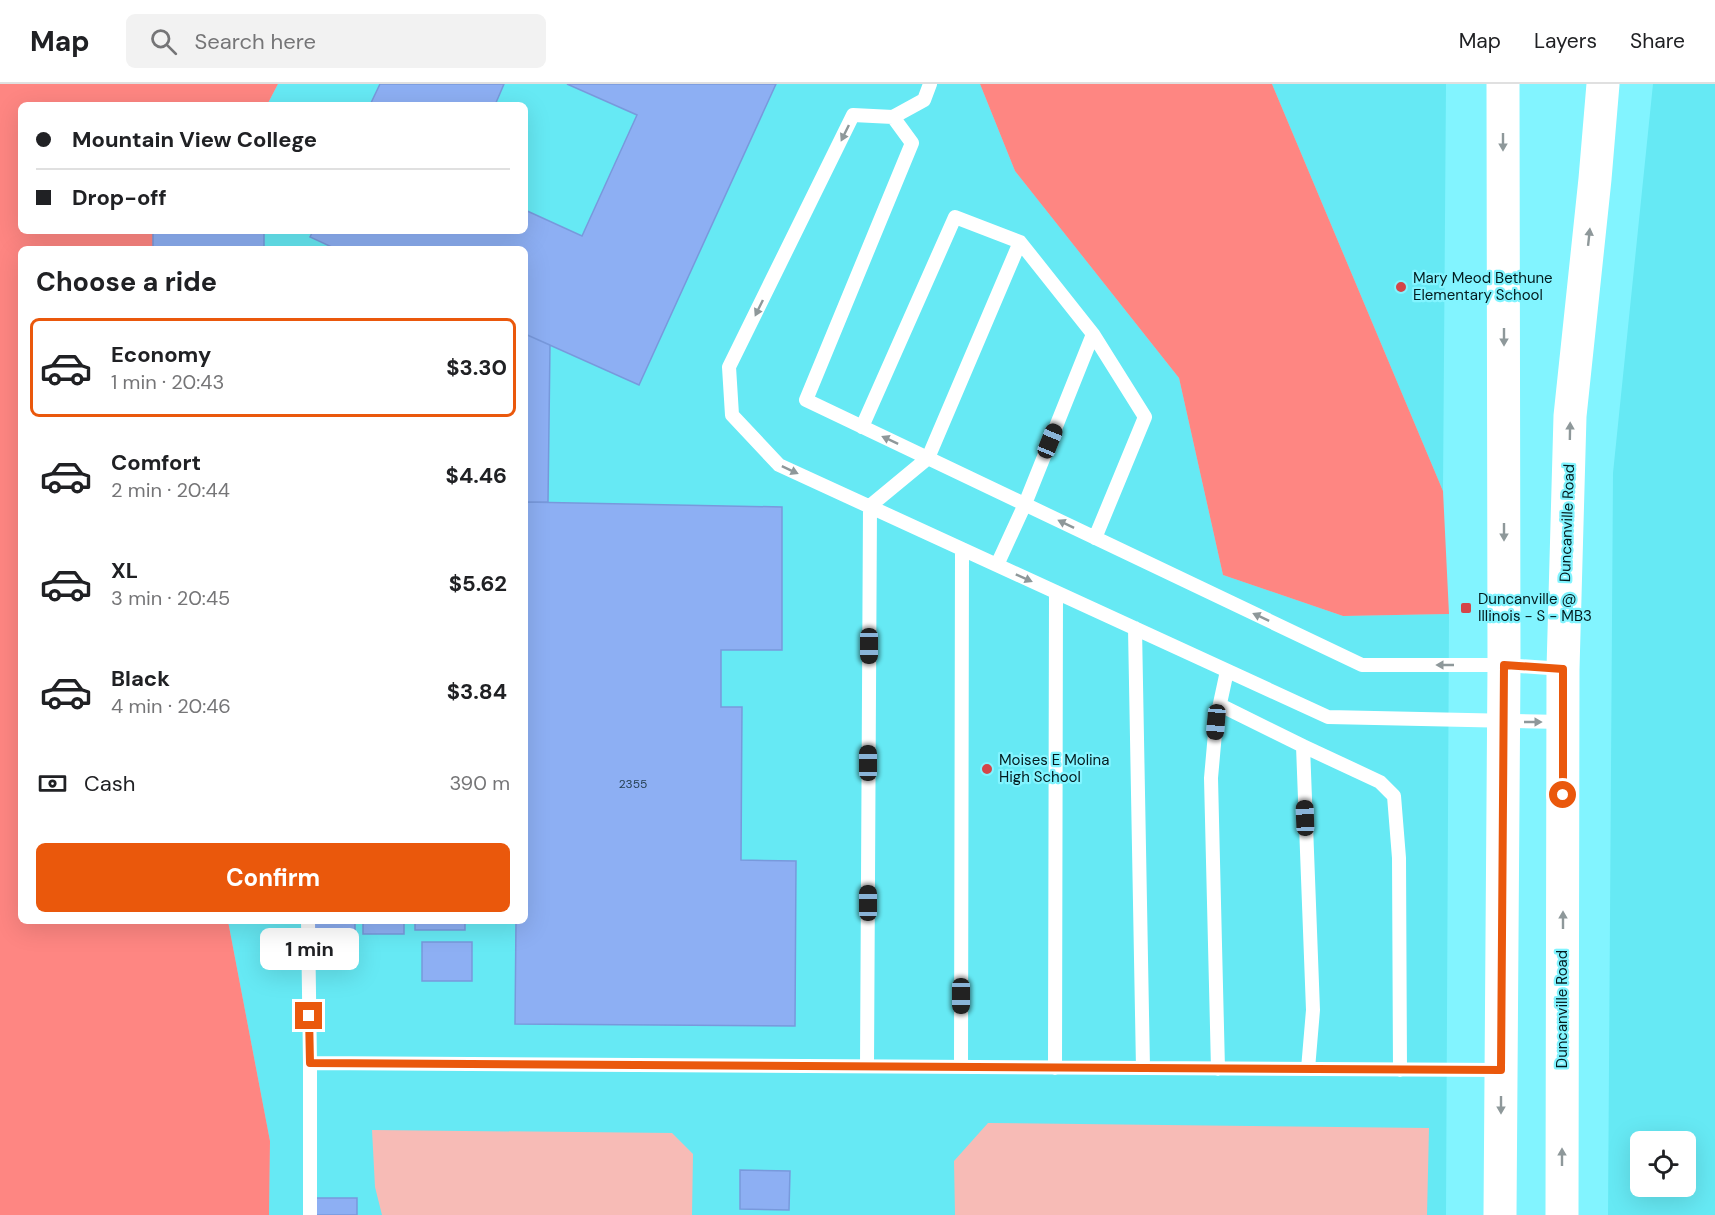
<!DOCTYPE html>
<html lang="en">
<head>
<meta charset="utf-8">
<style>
  body { margin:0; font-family:"DM Sans",sans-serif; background:#f2f2f2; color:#202124; height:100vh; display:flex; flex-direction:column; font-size:22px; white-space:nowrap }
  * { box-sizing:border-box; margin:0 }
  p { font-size:20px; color:#757577 }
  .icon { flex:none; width:33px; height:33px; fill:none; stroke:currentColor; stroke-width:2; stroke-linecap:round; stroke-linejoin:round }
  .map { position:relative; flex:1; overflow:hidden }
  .drawer { position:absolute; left:18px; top:162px; width:510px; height:678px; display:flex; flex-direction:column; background:#fff; border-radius:9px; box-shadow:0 6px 24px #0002 }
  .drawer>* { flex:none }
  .guide { position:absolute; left:18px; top:18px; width:510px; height:132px; border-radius:9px; box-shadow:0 6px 24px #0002; display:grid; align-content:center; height:132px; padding:0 18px; background:#fff }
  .tools { position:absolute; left:1630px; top:1047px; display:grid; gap:12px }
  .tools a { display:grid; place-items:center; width:66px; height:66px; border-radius:9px; background:#fff; box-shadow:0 6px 24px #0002; font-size:30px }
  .end { position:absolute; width:27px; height:27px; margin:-14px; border:8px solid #ea580c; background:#fff; box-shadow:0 0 0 3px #fff }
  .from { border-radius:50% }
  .bubble { position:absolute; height:42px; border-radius:9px; background:#fff; box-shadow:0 6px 24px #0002; font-size:20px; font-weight:700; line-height:42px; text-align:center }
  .car { position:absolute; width:18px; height:36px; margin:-18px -9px; border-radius:8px; box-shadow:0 0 4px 2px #0007; background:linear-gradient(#222 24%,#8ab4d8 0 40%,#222 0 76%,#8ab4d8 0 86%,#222 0) }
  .guide b { display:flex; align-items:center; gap:21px; height:57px; font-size:22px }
  .guide b+b { border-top:2px solid #e0e0e0 }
  .guide i { width:15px; height:15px; background:#202124 }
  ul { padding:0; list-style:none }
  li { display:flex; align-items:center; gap:18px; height:99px; margin:0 12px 9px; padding:0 6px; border:3px solid transparent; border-radius:9px }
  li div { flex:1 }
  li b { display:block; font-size:22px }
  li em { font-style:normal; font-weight:700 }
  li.current { border-color:#ea580c }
  li>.icon { width:54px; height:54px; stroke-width:1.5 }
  h2 { padding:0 18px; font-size:27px; line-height:72px }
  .pay { display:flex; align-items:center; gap:15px; height:66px; padding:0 18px; font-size:22px }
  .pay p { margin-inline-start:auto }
  .action { display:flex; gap:12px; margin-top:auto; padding:12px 18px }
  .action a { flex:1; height:69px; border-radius:9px; background:#ea580c; color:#fff; font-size:24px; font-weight:700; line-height:69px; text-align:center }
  header { display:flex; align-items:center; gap:36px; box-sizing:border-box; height:84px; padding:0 30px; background:#fff; border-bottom:2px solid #e0e0e0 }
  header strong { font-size:28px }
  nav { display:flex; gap:33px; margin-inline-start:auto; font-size:21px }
  .search { width:420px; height:54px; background:#f2f2f2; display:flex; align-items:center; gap:15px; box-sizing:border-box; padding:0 21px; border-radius:9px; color:#757577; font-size:22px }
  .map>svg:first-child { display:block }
  .built { fill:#66e9f4; fill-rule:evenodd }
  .green { fill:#f7bbb6 }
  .forest { fill:#fe8682 }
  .building { fill:#8daff3; stroke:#7899dc; stroke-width:1.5 }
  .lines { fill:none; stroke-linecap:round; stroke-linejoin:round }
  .service { stroke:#fff; stroke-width:14 }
  .secondary { stroke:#fff; stroke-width:33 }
  .oneway { fill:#8e989a }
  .route { stroke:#ea580c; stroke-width:8 }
  .poi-dot { fill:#d44548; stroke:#82f4ff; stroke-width:2 }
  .labels { text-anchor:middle; stroke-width:4.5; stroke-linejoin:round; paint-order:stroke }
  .number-label { font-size:12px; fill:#264053 }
  .poi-label { font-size:15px; fill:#031b1e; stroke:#82f4ff; text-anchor:start }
  .street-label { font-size:15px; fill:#031b1e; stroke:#82f4ff }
</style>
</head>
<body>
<header>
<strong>Map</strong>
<div class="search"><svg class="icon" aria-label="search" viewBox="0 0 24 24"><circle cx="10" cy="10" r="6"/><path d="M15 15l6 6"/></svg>Search here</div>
<nav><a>Map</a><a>Layers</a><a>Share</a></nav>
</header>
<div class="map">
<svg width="1715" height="1131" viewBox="0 0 1715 1131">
  <rect width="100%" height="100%" fill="#82f4ff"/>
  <path class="built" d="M278,0h702l35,87 164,207 44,197 120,41 106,-2 -3,601h-1177l1,-74 -42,-220h297v-672h-333l9,-18h324v-126h-258z
    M1272,0h174l-3,407z
    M1653,0h62v1131h-107l5,-742zM1641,1058h45v44h-45z"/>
  <path class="green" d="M988,1039l441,5 -2,87h-472l-1,-54z
    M372,1046l300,3 21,21 -1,61h-310l-7,-28z"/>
  <path class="forest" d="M0,0h278l-11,21h-246v126h180l-9,18h-171v672h207l42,220 -1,74h-269z
    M980,0h292l171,407 6,123 -106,2 -120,-41 -44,-197 -164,-207z"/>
  <path class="building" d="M380,0h124l-9,21h-125z
    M567,0h209l-137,301 -114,-51v-85h-189l-26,-12 3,-6h212v-21l57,26 55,-121z
    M153,147h111v18h-111z
    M525,250l25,11 -2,157h-23z
    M525,418l257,5v143h-61v57h21l-1,153 55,1 -1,165 -280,-2 1,-103h9z
    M314,837h41v14h-41z
    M363,837h41v13h-41z
    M415,837h50v9h-50z
    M422,858h50v39h-50z
    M740,1086l50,1 -1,39 -49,-1z
    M316,1114h41v17h-41z"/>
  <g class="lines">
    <path class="service" d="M930,0l-6,16 -31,17 -40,-2 -124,252 3,48 47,50 549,252 236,5
      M893,33l19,26 -106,257 556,265h142l59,4
      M862,343l93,-210 65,25
      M997,481l28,-61 68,-170
      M1135,544l8,440
      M1220,621l83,41 10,264 -5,59
      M1303,662l77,36 14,14 5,62 1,212
      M308,837l2,142
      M867,982l3,-560 58,-48 92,-216 73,92 52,83 -50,121
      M961,983l1,-518
      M1055,984l1,-476
      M1218,985l-7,-291 5,-56 11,-51
      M310,1131v-152l1191,7"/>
    <path class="secondary" d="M1500,1131l4,-550 -1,-581
      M1562,1131l1,-546 7,-253 25,-237 8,-95"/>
  </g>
  <defs><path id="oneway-solid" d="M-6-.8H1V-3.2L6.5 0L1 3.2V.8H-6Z" transform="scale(1.5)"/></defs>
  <g class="oneway">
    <use href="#oneway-solid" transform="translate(845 49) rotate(116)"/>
    <use href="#oneway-solid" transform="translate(1503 58) rotate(90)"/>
    <use href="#oneway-solid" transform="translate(1589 153) rotate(-84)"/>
    <use href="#oneway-solid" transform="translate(759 224) rotate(116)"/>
    <use href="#oneway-solid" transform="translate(1504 253) rotate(90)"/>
    <use href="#oneway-solid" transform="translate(1570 347) rotate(-89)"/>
    <use href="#oneway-solid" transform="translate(890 356) rotate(-155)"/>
    <use href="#oneway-solid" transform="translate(790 386) rotate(25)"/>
    <use href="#oneway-solid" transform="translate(1066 440) rotate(-154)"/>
    <use href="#oneway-solid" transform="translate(1504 448) rotate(90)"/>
    <use href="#oneway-solid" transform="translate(1024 494) rotate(24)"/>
    <use href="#oneway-solid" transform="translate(1261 533) rotate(-155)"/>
    <use href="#oneway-solid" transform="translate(1445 581) rotate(180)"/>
    <use href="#oneway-solid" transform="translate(1533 638)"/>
    <use href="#oneway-solid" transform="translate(1563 836) rotate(-90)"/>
    <use href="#oneway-solid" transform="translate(1501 1021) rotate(90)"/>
    <use href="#oneway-solid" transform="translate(1562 1073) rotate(-90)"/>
  </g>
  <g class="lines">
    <path class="route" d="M309,932l1,47 1191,7 3,-405 59,4v126"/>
  </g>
  <g class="poi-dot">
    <circle cx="1401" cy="203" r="6"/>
    <rect x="1460" y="518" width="12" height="12" rx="3"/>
    <circle cx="987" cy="685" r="6"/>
  </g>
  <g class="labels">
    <g class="number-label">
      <text x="633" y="704">2355</text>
    </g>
    <g class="poi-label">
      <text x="1413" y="199">Mary Meod Bethune<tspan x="1413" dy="17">Elementary School</tspan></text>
      <text x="1478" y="520">Duncanville @<tspan x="1478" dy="17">Illinois - S - MB3</tspan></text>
      <text x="999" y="681">Moises E Molina<tspan x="999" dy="17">High School</tspan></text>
    </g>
    <g class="street-label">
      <text transform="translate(1567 439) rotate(-88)" y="5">Duncanville Road</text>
      <text transform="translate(1562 925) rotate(-90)" y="5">Duncanville Road</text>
    </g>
  </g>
</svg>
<div class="tools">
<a><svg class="icon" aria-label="locate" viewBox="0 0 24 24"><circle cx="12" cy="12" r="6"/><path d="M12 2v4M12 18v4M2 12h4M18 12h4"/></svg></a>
</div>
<i class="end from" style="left:1563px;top:711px"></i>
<i class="end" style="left:309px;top:932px"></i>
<div class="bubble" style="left:260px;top:844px;width:99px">1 min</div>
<i class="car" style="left:1050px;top:357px;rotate:22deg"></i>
<i class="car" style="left:869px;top:562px;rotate:180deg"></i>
<i class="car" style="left:1216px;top:638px;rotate:185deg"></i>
<i class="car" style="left:868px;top:679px;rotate:0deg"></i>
<i class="car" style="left:1305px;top:734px;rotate:358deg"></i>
<i class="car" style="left:868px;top:819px;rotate:0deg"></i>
<i class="car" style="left:961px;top:912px;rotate:180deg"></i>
<div class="guide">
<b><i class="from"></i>Mountain View College</b>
<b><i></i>Drop-off</b>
</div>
<section class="drawer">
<h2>Choose a ride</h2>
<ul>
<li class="current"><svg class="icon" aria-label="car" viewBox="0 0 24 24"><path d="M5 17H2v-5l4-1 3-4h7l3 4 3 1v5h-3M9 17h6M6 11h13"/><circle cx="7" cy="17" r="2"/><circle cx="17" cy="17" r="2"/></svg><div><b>Economy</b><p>1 min · 20:43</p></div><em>$3.30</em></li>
<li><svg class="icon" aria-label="car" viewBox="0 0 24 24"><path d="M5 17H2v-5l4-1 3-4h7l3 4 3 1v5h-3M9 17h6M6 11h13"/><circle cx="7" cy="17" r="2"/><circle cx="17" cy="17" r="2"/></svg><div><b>Comfort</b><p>2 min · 20:44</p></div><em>$4.46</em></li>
<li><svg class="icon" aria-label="car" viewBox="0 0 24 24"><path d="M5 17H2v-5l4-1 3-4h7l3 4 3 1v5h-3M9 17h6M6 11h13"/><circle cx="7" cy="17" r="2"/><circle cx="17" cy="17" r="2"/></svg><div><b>XL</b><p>3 min · 20:45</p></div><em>$5.62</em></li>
<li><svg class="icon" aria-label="car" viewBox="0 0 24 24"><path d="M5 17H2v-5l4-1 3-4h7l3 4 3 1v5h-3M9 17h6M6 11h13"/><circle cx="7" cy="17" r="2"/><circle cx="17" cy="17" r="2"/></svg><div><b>Black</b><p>4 min · 20:46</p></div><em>$3.84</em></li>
</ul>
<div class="pay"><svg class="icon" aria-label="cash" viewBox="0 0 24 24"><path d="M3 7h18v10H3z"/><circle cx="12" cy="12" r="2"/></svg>Cash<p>390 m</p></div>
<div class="action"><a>Confirm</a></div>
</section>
</div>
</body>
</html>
